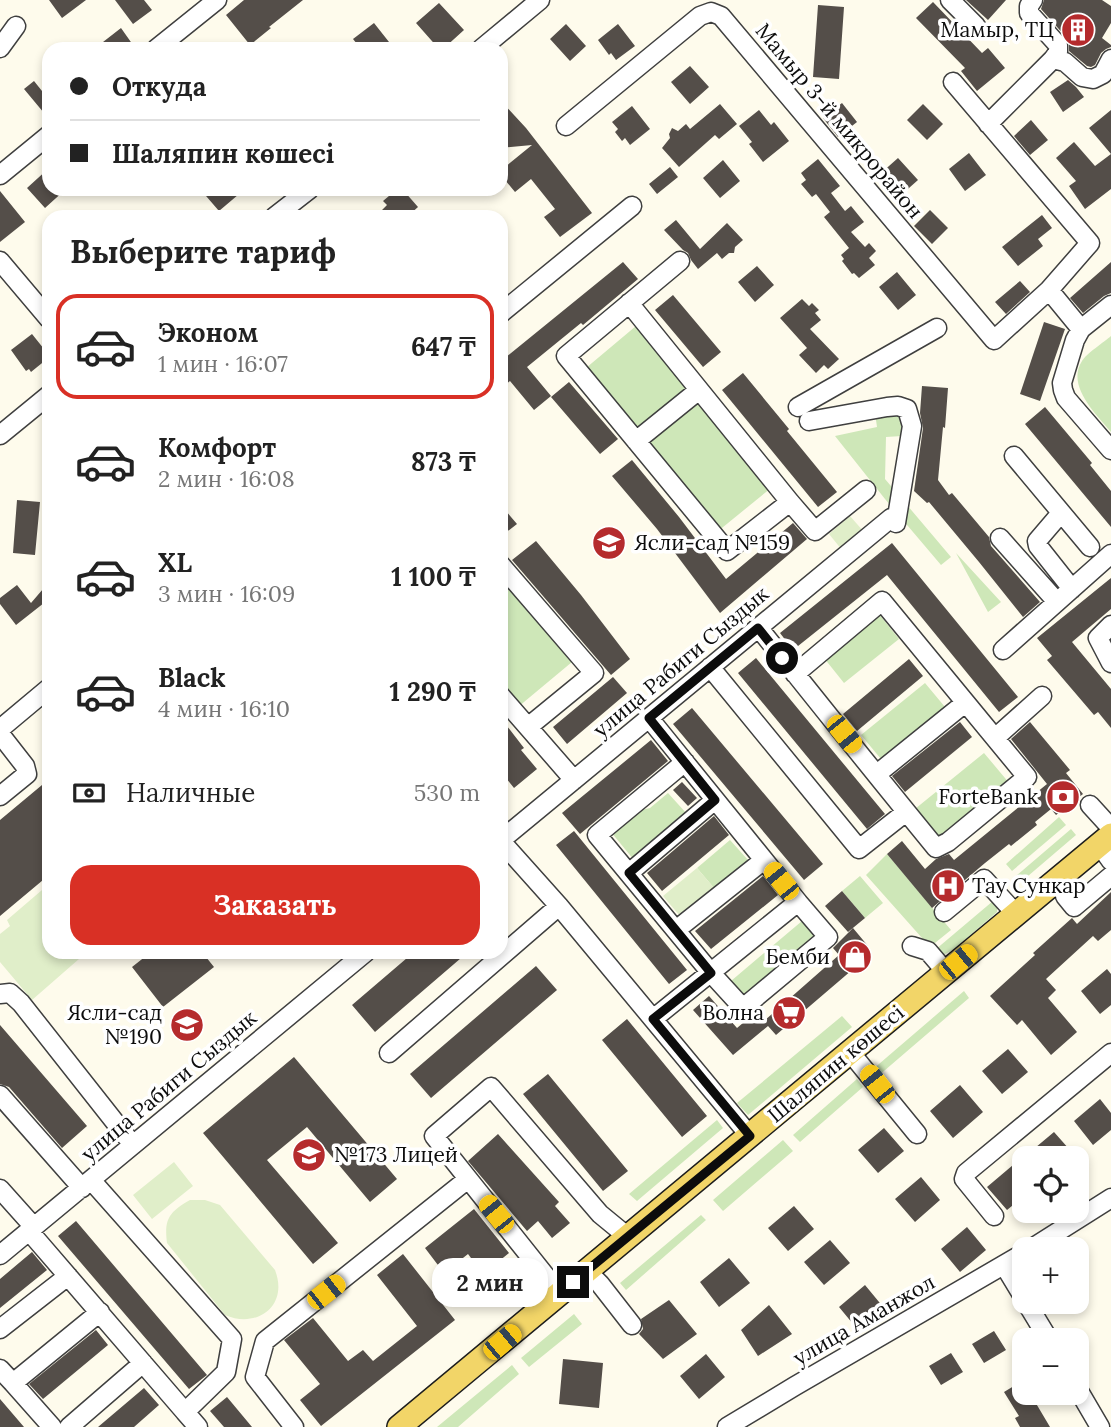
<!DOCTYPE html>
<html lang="ru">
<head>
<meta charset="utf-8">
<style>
  body { margin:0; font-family:Lora,serif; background:#f2f2f2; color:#222; height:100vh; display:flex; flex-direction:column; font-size:26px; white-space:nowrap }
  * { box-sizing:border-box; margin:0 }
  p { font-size:23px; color:#767676 }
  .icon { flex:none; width:38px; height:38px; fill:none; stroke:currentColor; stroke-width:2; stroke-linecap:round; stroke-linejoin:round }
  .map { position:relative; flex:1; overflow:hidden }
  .sheet { position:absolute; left:42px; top:210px; width:466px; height:749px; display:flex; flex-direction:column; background:#fff; border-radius:21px; box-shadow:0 4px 10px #0003 }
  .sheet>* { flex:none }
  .top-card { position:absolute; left:42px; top:42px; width:466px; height:154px; border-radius:21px; box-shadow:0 4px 10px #0003; display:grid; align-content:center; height:154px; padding:0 28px; background:#fff }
  .tools { position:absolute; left:1012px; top:1146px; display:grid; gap:14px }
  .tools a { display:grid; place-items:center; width:77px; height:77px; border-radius:14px; background:#fff; box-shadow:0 4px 10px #0003; font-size:35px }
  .end { position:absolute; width:32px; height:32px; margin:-16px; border:9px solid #0c0c0c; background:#fff; box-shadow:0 0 0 4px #fff }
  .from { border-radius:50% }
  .bubble { position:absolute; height:49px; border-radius:21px; background:#fff; box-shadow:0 4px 10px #0003; font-size:23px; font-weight:800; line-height:49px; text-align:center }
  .car { position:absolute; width:21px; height:42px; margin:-21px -10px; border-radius:9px; box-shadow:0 0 5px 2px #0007; background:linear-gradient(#f5c518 24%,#345 0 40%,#f5c518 0 76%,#345 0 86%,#f5c518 0) }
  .top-card b { display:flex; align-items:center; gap:24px; height:66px; font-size:26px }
  .top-card b+b { border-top:2px solid #e0e0e0 }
  .top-card i { width:18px; height:18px; background:#222 }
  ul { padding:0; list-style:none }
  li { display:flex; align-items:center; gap:21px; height:105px; margin:0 14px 10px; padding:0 14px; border:4px solid transparent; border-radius:21px }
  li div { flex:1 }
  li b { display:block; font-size:26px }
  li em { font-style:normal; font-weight:800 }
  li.on { border-color:#d93025 }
  li>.icon { width:63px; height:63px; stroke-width:1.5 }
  h2 { padding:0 28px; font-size:32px; line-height:84px }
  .pay { display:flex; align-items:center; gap:18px; height:77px; padding:0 28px; font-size:26px }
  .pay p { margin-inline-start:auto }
  .primary-button { display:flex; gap:14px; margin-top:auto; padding:14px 28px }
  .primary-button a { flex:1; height:80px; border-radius:21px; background:#d93025; color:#fff; font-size:28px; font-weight:800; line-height:80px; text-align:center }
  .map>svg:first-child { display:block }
  .green { fill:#cee7b8 }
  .pitch { fill:#e0eec9 }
  .building { fill:#544e49 }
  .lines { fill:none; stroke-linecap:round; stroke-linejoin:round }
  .minor-casing { stroke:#3f3f3f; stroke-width:21 }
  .major-casing { stroke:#1d1d1d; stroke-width:26 }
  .minor { stroke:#fff; stroke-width:18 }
  .major { stroke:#f2d568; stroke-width:23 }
  .route { stroke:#0c0c0c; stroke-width:9 }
  .labels { text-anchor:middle; stroke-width:7; stroke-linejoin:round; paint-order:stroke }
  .poi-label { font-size:21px; fill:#0c0c0c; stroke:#fff; text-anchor:end }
  .street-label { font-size:21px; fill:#0c0c0c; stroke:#fff }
</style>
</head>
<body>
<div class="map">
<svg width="1111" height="1427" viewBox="0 0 1111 1427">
  <rect width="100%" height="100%" fill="#fefbec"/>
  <path class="green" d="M636,326l52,61 -50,43 -52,-62z
    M1111,336v96c-15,-18 -45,-46 -29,-71 4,-7 22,-19 29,-25z
    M696,396l75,92 -54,44 -75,-92z
    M875,413l30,1 -3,22 -16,1 -1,42 66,78 -10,8 -56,-66 -50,-63 42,-9z
    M956,553l45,49 -13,10z
    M500,577l72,85 -54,45 -17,-20z
    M879,614l20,25 -55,44 -20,-25z
    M925,683l20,24 -64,52 -20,-24z
    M984,753l26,31 -74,61 -26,-32z
    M668,793l19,21 -53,46 -23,-28 26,-21 13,-3z
    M1059,817l7,8 -54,46 -6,-7z
    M1071,829l5,6 -55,47 -5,-6z
    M730,840l18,20 -34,28 -17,-20z
    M887,854l64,76 -21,17 -64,-72z
    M860,876l23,27 -18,15 -23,-27z
    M993,901l4,5v6l-44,38 -8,4 -6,1 -4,-5z
    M802,921l16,19 -71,60 -16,-19z
    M964,991l5,7 -92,79 -5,-7z
    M842,1016l10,11 -104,88 -11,-12z
    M857,1079l6,8 -63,55 -7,-7z
    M717,1120l6,8 -86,73 -8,-7z
    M783,1140l10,11 -70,60 -10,-11z
    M701,1215l5,5 -80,70 -6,-7z
    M574,1314l8,10 -53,43 -8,-9z
    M512,1365l7,9 -61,53h-21z"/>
  <path class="pitch" d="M850,516l14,16 -22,18 -13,-16z
    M697,868l17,20 -34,28 -17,-20z
    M49,884v68h38l-55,48 -32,-38v-28l10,-8 -3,-6z
    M174,1162l19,24 -41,33 -19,-24z
    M190,1200h15l15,5 55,65c14,36 -18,59 -50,45l-58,-72c-3,-24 2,-31 23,-43z"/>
  <path class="building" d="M49,0h37l-24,18z
    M115,0h29l8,10 -19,14z
    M244,0h59l-34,27 2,1 -21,17 -24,-30z
    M966,0h40l-18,20z
    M1044,0h58l9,6v17l-9,15 9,7v2l-5,2 -5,4 -6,12 -4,2 -4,-1 -18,-15v-7l-3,-7 -25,-28z
    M933,2l49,51 6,-5 17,20 -28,23 -16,-20 4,-3 -49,-50z
    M439,3l25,27 -21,19h-4l-23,-26z
    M818,5l26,2 -5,72 -26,-2z
    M374,23l15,19 -10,7h-18l-8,-10z
    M566,24l20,22 -16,15 -20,-22z
    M618,24l17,22 -19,14 -5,-7 -2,2 -11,-15z
    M121,28l12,17 -5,4h-34z
    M690,66l19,21 -19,17 -19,-22z
    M1068,80l8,7 8,10 -21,15 -13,-20z
    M34,81l8,10 7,-6v34l-25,-30z
    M500,100l26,28 66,85 -32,24 -16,-20 11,-8 -24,-30 -16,13 -15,-18v-3l32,-26 -32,3z
    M842,103l15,19 -19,15 -15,-19z
    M720,104l17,20 -18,15 -4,-4 -36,32 -17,-19 8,-10 -1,-4 3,-6 6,3 8,-7 4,5z
    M923,104l20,20 -16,16 -20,-20z
    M632,106l18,23 -20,16 -5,-7 -3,3 -7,-9 3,-3 -6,-7z
    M759,110l12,15 3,-3 15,19 -26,21 -14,-18 3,-2 -13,-16z
    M1111,110v79l-26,20 -16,-23 7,-5 -20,-23 18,-16 21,24 16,-12 -22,-26z
    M1031,120l17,20 -18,15 -16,-19z
    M969,153l17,22 -21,16 -16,-22z
    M898,158l20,22 -18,16 -20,-22z
    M818,159l22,27 -9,7 14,18 6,-5 13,16 -13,10 14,15 4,-4 7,8 -7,7 6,7 -16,13 -5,-5 -2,1 -10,-13 2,-2 -3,-4 8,-7 -25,-31 6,-5 -14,-18 -4,3 -11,-13 5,-4 -5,-7z
    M723,160l17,21 -20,17 -17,-20z
    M670,167l8,10 -21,17 -8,-10z
    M49,168v21h17l-21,19 -18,-20z
    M200,189h45l-26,22z
    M396,190l4,4 4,-3 14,16 -11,10h-19l-6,-7 5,-5 -4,-4z
    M0,191l25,31 -25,20z
    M930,210l18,18 -16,16 -18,-18z
    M1042,215l10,13 -14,11 5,7 -25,20 -16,-19z
    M676,220l24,29 27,-26 16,17 -8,7 -1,6h-5l-7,6 -5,-6 -19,16 -7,-9 -3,-7 -5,-3 -19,-20z
    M623,262l15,17 -55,46 -2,-2 -54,44 24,29 -17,14 -24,-29 -10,8v-27z
    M1111,262v31l-7,3 -21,17 -13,-15z
    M757,266l17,19 -19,17 -17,-20z
    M897,272l19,23 -18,15 -19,-23z
    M1020,281l10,11 -24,22 -11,-12z
    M673,295l48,57 -18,15 -48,-57z
    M802,299l7,7 3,-3 7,7 -4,3 6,7 -11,9 29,30 -11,10 -4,-4 -8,8 -17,-18 8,-7 -27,-30z
    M1044,322l21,7 -25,72 -20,-7z
    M32,334l16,20 -3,2 2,3 -16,13 -2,-3 -3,2 -15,-21z
    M743,373l46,56 -2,2 50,61 -19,15 -96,-117z
    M569,382l49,57 -18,15 -49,-57z
    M922,386l26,2 -3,40 -2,-1 -5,53 11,15 3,-2 37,44 2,9 49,56 -17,15 -44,-55 -50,-60 -2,1 -13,-12 9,-63 -3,-15z
    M1045,407l47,56 -2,2 21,26v36l-86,-103z
    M632,460l47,57 47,62 67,-56 14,16 -87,74 -63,-84 -45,-53z
    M17,500l23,2 -5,53 -22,-2z
    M500,504l17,20 -17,13z
    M536,541l45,54 49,64 -19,16 -99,-115z
    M892,543l126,154 -19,15 -112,-137 -94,75 -13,-17z
    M1111,578v31l-39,33 39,47v39l-13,-16 -4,3 -47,-55 5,-4 -15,-18z
    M49,582v17l-33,26 -16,-21v-6l17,-13 14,18z
    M756,658l129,156 -18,15 -129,-156z
    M909,659l14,17 -66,55 -14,-17z
    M613,677l14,16 -60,51 -14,-17z
    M692,708l131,156 -19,16 -131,-156z
    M500,717l24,31 -3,2 16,19 -23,19 -13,-16 6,-5 -7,-7z
    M960,722l12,15 -67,55 -13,-16z
    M1030,722l40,48 -4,3 17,21 -27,21 -5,-6 -16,13 2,3 -26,21 -2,-2 -24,19 -53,45 -45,-54 15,-13 23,28 11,-10 13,-5 5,6 93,-76 -36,-45z
    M651,740l17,21 -88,73 -18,-21z
    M682,782l15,16 -9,8 -15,-16z
    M42,785l7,8v82l-49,41v-96z
    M714,816l15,19 -67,56 -15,-18z
    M574,831l113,139 -18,14 -113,-139z
    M763,876l15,19 -67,54 -16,-18z
    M842,891l23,27 -17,14 -23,-26z
    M1111,892v38l-13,11 -5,-5 -47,43 10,11 -8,8 29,34 -26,23 -29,-35 -5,5 -27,-29 45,-41 -2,-2 39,-35 5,6z
    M853,928l15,18 -21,18 5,6 -76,65 -8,-9 -35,29 -40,-45 16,-14 28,32 19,-16 8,9 75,-66 -6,-7z
    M151,952h51l12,15 -51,40 -31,-40z
    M414,952h54l-93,80 -23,-27z
    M536,966l21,24 -126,108 -21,-24z
    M1107,969l4,5v31l-11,9 -19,-23z
    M627,1019l80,97 -25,21 -80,-97z
    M0,1025l87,101 -25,22 -53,-61 -9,-3z
    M1008,1049l20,23 -26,22 -20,-23z
    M294,1057l103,122 -27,23 -63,-75 -40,33 71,83 -25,21 -110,-131z
    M548,1074l80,97 -25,20 -80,-97z
    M960,1085l23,27 -30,26 -23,-27z
    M1100,1099l11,14v17l-18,15 -19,-24z
    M884,1128l20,23 -26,22 -20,-23z
    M1054,1132l23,26h-54z
    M498,1134l61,68 -4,4 15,17 -18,15 -14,-17 -11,10 -59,-70z
    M1013,1165l11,12v19l-17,14 -20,-23z
    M921,1177l19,23 -25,22 -20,-23z
    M794,1206l20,23 -26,22 -20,-23z
    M474,1209l35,44 -26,21 -15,-20 -24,19 -19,-25z
    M76,1221l131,154 -18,14 -131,-153z
    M967,1227l19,23 -26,22 -19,-23z
    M830,1240l20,23 -26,22 -20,-23z
    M32,1252l15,18 -47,38v-29z
    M403,1254l52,66 -134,106 -21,-26 20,-16 -36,-44 29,-22 35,43 15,-11 10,11 44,-35 -40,-51z
    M729,1258l21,25 -31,24 -19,-25z
    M865,1285l19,23 -26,22 -19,-23z
    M669,1300l28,34 -34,25 -24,-25 4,-5 -2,-10z
    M769,1305l23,29 -34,22 -17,-26z
    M96,1330l12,15 -65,54 -14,-15z
    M994,1331l12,19 -22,13 -12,-19z
    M951,1353l12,19 -22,13 -12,-19z
    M706,1354l19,23 -26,22 -19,-23z
    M563,1359l40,4 -4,45 -40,-4z
    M1024,1380v13h22l-12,7 16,27h-30l-5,-9 4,-2 -15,-24z
    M144,1388l15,17 -25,22h-36z
    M227,1397l25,30h-28l-14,-16z
    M0,1399l24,28h-24z"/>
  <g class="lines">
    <g class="minor-casing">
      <path id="minor" d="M950,0l26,26
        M0,48l16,-22
        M156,49l61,-49
        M481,49l59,-49
        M1053,59l12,3 17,15 11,2 10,-5 8,-15
        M988,124l65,-65 5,-7v-7l-29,-32v-7l4,-6
        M566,126l134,-110 11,-4 10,4 273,324 55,-50 41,-47 -137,-161
        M0,175l49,-40
        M274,217l36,-28
        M0,261l49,58
        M1049,290l32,39
        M629,303l161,199 -63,49 -161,-195c38,-32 76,-63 114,-95
        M1111,305l-30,24 -6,11 -13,43 1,7 3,8 45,52
        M500,314l132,-108
        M798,407l139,-79
        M809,421l78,-14 11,-1 9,3 5,17 -16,97
        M0,435l49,-40
        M636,441l63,-51
        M1014,456l76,91
        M790,502l25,29 51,-41
        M1061,513l-24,28 1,5 34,43
        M1000,538l57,64
        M500,564l94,109 -66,54
        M1111,625l-13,13 13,25
        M758,627c59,74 118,148 178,221l12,-6 79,-65 -145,-176 -87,73
        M1003,650l108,-96
        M710,667l149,182 47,-37
        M500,695l74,85
        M649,718l149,184 -145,117
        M0,729l49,-41
        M0,734l25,32 2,8 -27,22
        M995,738l47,-42
        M685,762l-88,73 114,138 32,35 85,-71 -30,-35
        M877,774l88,-71
        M1090,805l21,23
        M500,840l59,66 191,230
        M500,841l391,-323
        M1106,854l5,7
        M629,873l86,-73
        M1065,896l9,11 37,-31
        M944,912l40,-33 32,35
        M676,930l88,-70
        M912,946l16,5 18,21
        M0,994l10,-1 11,10 112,142
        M850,1052l67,82
        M389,1053l170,-147
        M0,1095l82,93
        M0,1189l34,38
        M994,1216l-30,-37 2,-6 145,-120
        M29,1231l156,181 41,-40 6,-33 -141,-159
        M1029,1250l82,-52
        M0,1255l366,-303
        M1004,1265l20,33
        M587,1271l13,13 32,41
        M560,1294l-126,-158 57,-49 109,127 28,23
        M1026,1302l23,38
        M0,1329l68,-53
        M0,1369l13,14 87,-71
        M13,1383l39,44
        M1076,1386l24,41
        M185,1412l13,15
        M69,1427l74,-64
        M294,1427l-39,-50 10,-36 203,-162
        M727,1427l68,-41 229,-133"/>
    </g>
    <g class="major-casing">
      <path id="major" d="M399,1427l712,-592"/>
    </g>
    <use href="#minor" class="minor"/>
    <use href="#major" class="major"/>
  </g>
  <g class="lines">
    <path class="route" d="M573,1282l177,-146 -97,-117 58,-46 -82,-100 86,-73 -66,-82 109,-90 24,30"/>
  </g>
  <defs>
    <g id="building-disc" transform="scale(1.75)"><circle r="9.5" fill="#b52b2d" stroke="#fff"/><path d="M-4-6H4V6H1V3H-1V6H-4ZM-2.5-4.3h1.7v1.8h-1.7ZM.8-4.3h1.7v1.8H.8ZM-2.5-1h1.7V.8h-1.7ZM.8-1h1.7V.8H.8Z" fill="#fff"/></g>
    <g id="school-disc" transform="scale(1.75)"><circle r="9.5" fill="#b52b2d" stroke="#fff"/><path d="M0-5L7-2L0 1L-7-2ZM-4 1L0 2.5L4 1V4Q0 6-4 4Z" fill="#fff"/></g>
    <g id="bank-disc" transform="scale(1.75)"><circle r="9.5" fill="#b52b2d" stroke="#fff"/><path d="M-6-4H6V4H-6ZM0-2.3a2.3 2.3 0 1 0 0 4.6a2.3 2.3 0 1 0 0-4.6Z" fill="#fff"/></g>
    <g id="hospital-disc" transform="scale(1.75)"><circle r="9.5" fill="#b52b2d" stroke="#fff"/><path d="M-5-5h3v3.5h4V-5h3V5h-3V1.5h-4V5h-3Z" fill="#fff"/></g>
    <g id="shop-disc" transform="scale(1.75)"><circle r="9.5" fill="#b52b2d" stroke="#fff"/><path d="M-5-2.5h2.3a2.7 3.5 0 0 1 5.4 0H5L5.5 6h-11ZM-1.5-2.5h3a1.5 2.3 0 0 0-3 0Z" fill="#fff"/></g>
    <g id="supermarket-disc" transform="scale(1.75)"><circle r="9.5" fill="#b52b2d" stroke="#fff"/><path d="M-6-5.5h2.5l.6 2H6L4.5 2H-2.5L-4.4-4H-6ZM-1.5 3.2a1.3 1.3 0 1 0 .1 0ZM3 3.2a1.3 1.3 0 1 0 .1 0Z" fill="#fff"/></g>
  </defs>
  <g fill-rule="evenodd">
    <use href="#building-disc" x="1078" y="30"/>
    <use href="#school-disc" x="609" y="543"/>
    <use href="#bank-disc" x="1063" y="797"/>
    <use href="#hospital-disc" x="948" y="886"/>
    <use href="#shop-disc" x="855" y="957"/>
    <use href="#supermarket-disc" x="789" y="1013"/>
    <use href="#school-disc" x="187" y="1025"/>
    <use href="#school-disc" x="309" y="1155"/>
  </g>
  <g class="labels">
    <g class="poi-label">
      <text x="1054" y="37">Мамыр, ТЦ</text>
      <text x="634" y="550" text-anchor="start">Ясли-сад №159</text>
      <text x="1038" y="804">ForteBank</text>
      <text x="972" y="893" text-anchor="start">Тау Сункар</text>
      <text x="830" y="964">Бемби</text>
      <text x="162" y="1020">Ясли-сад<tspan x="162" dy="24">№190</tspan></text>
      <text x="764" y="1020">Волна</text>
      <text x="334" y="1162" text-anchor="start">№173 Лицей</text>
    </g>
    <g class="street-label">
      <text transform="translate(839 121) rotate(50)" y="7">Мамыр 3-й микрорайон</text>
      <text transform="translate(681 662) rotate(-40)" y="7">улица Рабиги Сыздык</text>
      <text transform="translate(836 1064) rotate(-40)" y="7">Шаляпин көшесі</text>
      <text transform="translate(169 1086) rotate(-40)" y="7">улица Рабиги Сыздык</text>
      <text transform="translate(864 1320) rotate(-30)" y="7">улица Аманжол</text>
    </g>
  </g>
</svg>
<div class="tools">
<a><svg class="icon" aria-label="locate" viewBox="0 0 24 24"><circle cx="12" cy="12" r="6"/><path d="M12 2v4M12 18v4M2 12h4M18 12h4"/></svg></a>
<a>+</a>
<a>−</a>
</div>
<i class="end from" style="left:782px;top:658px"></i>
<i class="end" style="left:573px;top:1282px"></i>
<div class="bubble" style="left:432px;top:1258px;width:116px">2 мин</div>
<i class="car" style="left:844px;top:734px;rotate:141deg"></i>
<i class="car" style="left:781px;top:881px;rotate:321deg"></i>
<i class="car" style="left:958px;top:962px;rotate:51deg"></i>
<i class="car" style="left:877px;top:1084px;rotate:322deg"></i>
<i class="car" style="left:496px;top:1214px;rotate:321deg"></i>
<i class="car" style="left:326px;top:1292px;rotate:52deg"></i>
<i class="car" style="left:502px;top:1342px;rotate:50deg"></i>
<div class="top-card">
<b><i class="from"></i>Откуда</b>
<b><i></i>Шаляпин көшесі</b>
</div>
<section class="sheet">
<h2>Выберите тариф</h2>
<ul>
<li class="on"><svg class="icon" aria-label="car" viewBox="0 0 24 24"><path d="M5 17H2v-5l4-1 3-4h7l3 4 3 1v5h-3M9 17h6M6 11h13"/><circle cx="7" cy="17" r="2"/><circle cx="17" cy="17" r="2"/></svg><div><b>Эконом</b><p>1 мин · 16:07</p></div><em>647 ₸</em></li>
<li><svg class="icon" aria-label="car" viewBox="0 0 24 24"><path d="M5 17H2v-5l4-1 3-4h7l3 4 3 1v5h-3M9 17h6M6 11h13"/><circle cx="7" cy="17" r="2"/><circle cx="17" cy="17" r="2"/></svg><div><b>Комфорт</b><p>2 мин · 16:08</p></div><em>873 ₸</em></li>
<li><svg class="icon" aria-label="car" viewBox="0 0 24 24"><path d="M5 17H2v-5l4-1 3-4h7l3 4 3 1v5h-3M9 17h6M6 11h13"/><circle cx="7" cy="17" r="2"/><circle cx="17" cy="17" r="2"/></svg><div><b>XL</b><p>3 мин · 16:09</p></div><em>1 100 ₸</em></li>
<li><svg class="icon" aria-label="car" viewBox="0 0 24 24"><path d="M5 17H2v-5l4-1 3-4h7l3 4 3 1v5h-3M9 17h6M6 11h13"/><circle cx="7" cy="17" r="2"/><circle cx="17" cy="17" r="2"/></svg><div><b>Black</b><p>4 мин · 16:10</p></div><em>1 290 ₸</em></li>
</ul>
<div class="pay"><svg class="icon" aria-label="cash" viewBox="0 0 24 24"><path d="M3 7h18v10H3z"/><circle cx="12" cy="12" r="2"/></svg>Наличные<p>530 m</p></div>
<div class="primary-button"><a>Заказать</a></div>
</section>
</div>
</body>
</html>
